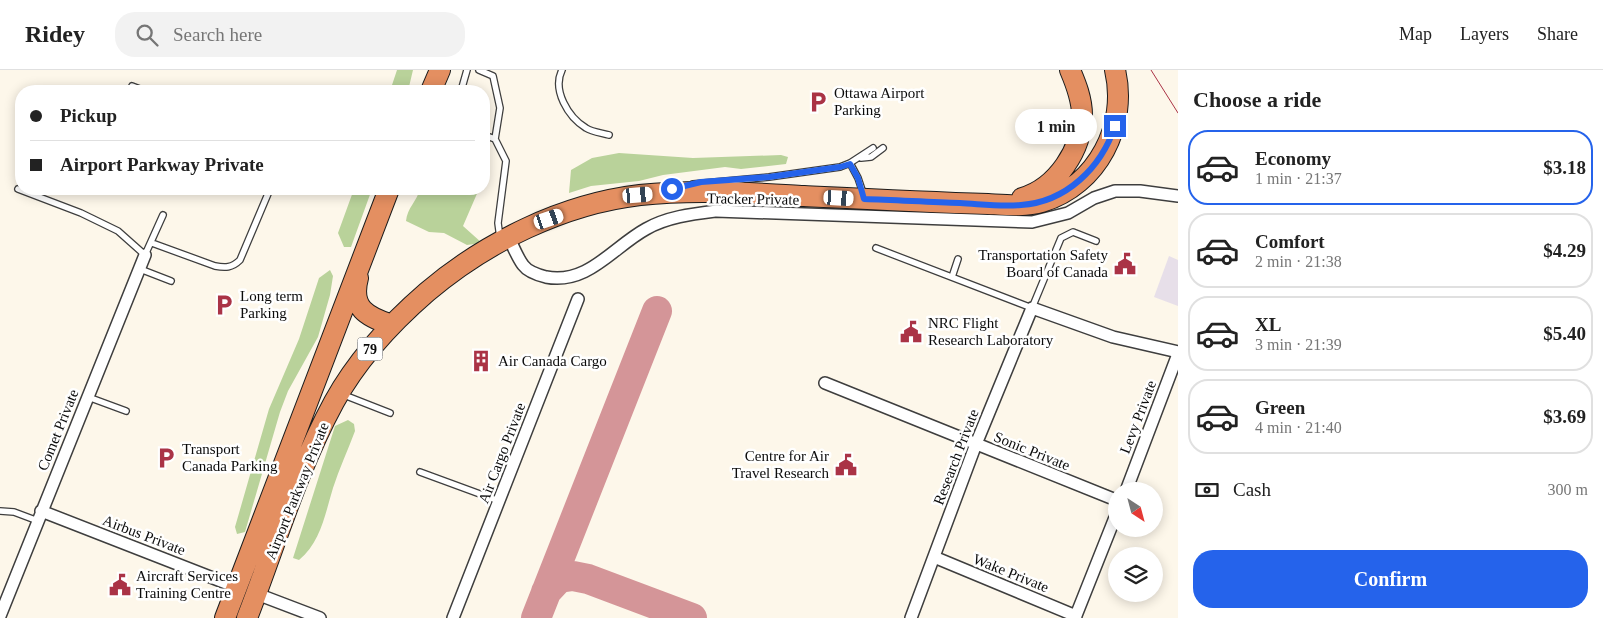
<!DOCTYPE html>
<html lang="en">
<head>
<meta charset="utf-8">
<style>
  body { margin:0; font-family:"Times New Roman",serif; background:#f2f2f2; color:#222; height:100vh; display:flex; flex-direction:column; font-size:19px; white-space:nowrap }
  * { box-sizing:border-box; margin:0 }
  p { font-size:16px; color:#767676 }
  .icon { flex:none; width:28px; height:28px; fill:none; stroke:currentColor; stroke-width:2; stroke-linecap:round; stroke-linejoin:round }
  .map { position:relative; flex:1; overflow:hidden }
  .drawer { display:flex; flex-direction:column; background:#fff; width:425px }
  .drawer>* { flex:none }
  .guide { position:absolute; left:15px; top:15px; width:475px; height:110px; border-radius:20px; box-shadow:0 2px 12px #0003; display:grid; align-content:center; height:110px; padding:0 15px; background:#fff }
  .needle { width:32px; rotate:144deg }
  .tools { position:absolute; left:1108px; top:412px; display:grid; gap:10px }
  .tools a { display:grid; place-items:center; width:55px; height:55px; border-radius:50%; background:#fff; box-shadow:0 2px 12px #0003; font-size:25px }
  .end { position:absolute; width:22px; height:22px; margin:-11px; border:6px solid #2563eb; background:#fff; box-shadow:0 0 0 2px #fff }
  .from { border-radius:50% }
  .bubble { position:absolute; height:35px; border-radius:18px; background:#fff; box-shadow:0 2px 12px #0003; font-size:16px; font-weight:700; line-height:35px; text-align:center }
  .car { position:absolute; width:15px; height:30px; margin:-15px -8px; border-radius:6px; box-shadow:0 0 4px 1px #0007; background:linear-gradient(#fff 24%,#345 0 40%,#fff 0 76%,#345 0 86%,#fff 0) }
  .guide b { display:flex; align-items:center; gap:18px; height:48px; font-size:19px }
  .guide b+b { border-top:1px solid #e0e0e0 }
  .guide i { width:12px; height:12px; background:#222 }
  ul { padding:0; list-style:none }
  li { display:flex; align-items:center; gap:15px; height:75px; margin:0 10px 8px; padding:0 5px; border:2px solid #e0e0e0; border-radius:20px }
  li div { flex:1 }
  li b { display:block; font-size:19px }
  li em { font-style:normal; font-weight:700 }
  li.active { border-color:#2563eb }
  li>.icon { width:45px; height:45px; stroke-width:1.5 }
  h2 { padding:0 15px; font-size:22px; line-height:60px }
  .pay { display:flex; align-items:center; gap:12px; height:55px; padding:0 15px; font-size:19px }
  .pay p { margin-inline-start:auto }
  .action { display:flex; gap:10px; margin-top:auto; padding:10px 15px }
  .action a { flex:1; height:58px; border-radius:20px; background:#2563eb; color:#fff; font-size:20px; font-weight:700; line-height:58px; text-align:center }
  header { display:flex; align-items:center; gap:30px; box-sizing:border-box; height:70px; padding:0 25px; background:#fff; border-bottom:1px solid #e0e0e0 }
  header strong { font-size:24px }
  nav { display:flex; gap:28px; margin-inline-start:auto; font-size:18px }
  .search { width:350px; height:45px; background:#f2f2f2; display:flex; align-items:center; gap:12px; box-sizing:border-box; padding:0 18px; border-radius:20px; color:#767676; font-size:19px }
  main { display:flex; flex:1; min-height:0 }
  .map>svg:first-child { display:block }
  .industrial { fill:#e7dfe9 }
  .forest { fill:#b9d29a }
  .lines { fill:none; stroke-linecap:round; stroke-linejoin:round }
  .taxiway { stroke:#d49598; stroke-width:30 }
  .lane-casing { stroke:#3e3e3e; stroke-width:8 }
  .street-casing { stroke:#3e3e3e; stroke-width:14 }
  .highway-casing { stroke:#1c1c1c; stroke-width:22 }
  .lane { stroke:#fff; stroke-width:5.5 }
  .street { stroke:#fff; stroke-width:11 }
  .highway { stroke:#e48f61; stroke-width:20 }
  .tram { stroke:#aa3346; stroke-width:1 }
  .route { stroke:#2563eb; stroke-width:6 }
  .labels { text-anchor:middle; stroke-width:5; stroke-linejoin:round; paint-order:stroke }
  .shield { fill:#fff; stroke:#545454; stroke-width:1 }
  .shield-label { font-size:14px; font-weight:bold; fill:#0b0b0b }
  .poi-label { font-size:15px; fill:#0b0b0b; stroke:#fff; text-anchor:start }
  .street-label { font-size:15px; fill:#0b0b0b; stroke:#fff }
</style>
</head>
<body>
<header>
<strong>Ridey</strong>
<div class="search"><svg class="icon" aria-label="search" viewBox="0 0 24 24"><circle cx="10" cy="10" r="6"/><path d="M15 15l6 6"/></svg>Search here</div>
<nav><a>Map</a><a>Layers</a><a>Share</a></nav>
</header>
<main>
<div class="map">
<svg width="1178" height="548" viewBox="0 0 1178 548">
  <rect width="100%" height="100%" fill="#fdf7ea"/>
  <path class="industrial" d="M1169,186l9,4v46l-24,-9z"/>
  <path class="forest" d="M397,0h16l-5,21h-18z
    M619,83l74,5 88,-3 7,2 -2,7 -45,5 -16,-2 -62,8 -24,6 -48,5 -22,7 2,-23 21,-12z
    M354,119h18l-21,58h-7l-6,-14z
    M420,119h59l-16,37 19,17 -15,2 -23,-12 -15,-1 -23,-11c1,-13 11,-20 14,-32z
    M330,200l3,6 -3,19 -12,42 -30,54 -8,21 -35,120 -8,2 -2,-7 34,-118 30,-70 20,-61z
    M348,350l6,4 1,7c-7,19 -16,38 -22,57 -8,26 -12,54 -34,72l-6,-2 42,-132z"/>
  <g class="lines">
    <path class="taxiway" d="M546,522l13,-14 14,-2 15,3 104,39
      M536,548l121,-307"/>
    <g class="lane-casing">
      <path id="lane" d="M479,0l14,6 7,32 -5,31 11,22 -8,62 2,15
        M562,0c-10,20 6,47 24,58 6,4 16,5 23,7
        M132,16l13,5
        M461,21l6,-21
        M484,65l11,4
        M861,88l10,-1 12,-9
        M850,93l8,15 6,18
        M693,114l76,-7 71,-10 10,-4 23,-15
        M18,119l63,24 37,18 27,24 18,-40
        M152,173l63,23c10,2 17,2 25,-6l30,-71
        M876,178l156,60 29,-70 12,-6 23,9
        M140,199l31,12
        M952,207l6,-18
        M344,325l46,18
        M88,327l38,14
        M420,402l79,29
        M0,441l14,1 24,9"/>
    </g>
    <g class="street-casing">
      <path id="street" d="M509,168c4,8 8,19 14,27 5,7 15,10 23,12 42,8 67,-30 100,-48 21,-12 46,-15 70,-18l316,11 36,-9 26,-15 21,-7h25l38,5
        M825,313l291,117
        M1126,421l52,-137
        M41,441l195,76
        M934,487l142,59
        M257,524l63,24
        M0,546l145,-361
        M453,548l125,-319
        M911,548l65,-174 56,-136 81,29 65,15
        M1075,548l41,-103"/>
    </g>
    <g class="highway-casing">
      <path id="highway" d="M431,21l9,-21
        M1022,128c35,-10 60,-49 60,-83 0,-16 -6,-31 -12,-45
        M358,208c-8,30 9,39 34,47
        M225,548l164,-429
        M247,548c28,-72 50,-148 87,-216 23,-42 56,-78 93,-110 59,-50 136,-88 213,-97 55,-6 110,-2 164,1 62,3 123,6 184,8 18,1 37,3 54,-2 56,-17 86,-77 73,-132"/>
    </g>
    <use href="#lane" class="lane"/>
    <use href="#street" class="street"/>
    <use href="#highway" class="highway"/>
    <path class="tram" d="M1151,0l27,43"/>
  </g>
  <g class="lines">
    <path class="route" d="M672,119l29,-7 68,-5 71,-10 10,-3 8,14 6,21c32,1 64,3 96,4 20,1 41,4 61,2 45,-3 80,-37 94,-79"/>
  </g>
  <defs>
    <g id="parking-bare" transform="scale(1.725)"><path d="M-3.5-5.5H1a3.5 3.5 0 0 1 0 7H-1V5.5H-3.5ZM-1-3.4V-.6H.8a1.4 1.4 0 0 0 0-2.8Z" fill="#aa3346" stroke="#fff" stroke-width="2.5" paint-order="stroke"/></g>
    <g id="civic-bare" transform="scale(1.725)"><path d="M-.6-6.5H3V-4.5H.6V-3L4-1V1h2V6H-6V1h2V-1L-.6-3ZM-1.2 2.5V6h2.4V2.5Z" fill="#aa3346" stroke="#fff" stroke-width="2.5" paint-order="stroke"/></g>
    <g id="building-bare" transform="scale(1.725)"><path d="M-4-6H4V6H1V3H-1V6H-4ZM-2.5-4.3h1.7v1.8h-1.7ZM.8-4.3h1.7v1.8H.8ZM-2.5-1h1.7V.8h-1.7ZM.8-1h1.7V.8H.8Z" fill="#aa3346" stroke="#fff" stroke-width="2.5" paint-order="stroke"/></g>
  </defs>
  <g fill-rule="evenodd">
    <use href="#parking-bare" x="818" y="32"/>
    <use href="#civic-bare" x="1125" y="194"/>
    <use href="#parking-bare" x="224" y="235"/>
    <use href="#civic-bare" x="911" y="262"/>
    <use href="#building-bare" x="481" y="291"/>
    <use href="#parking-bare" x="166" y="388"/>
    <use href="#civic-bare" x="846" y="395"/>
    <use href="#civic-bare" x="120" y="515"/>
  </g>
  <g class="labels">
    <rect class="shield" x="357.5" y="267.5" width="25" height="23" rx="4"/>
    <g class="shield-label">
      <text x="370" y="284">79</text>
    </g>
    <g class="poi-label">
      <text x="834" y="28">Ottawa Airport<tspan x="834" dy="17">Parking</tspan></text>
      <text x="1108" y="190" text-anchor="end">Transportation Safety<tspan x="1108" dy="17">Board of Canada</tspan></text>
      <text x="240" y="231">Long term<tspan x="240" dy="17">Parking</tspan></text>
      <text x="928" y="258">NRC Flight<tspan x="928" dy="17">Research Laboratory</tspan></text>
      <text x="498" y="296">Air Canada Cargo</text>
      <text x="182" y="384">Transport<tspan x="182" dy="17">Canada Parking</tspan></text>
      <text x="829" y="391" text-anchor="end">Centre for Air<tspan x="829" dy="17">Travel Research</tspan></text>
      <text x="136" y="511">Aircraft Services<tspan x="136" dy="17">Training Centre</tspan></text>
    </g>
    <g class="street-label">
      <text transform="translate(753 129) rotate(1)" y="5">Tracker Private</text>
      <text transform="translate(1138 347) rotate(-69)" y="5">Levy Private</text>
      <text transform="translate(58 360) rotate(-68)" y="5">Comet Private</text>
      <text transform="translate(1032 381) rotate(22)" y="5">Sonic Private</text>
      <text transform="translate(502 383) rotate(-69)" y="5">Air Cargo Private</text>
      <text transform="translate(956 387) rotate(-69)" y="5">Research Private</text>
      <text transform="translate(297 421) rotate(-68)" y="5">Airport Parkway Private</text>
      <text transform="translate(144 465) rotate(21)" y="5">Airbus Private</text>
      <text transform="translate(1011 503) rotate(22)" y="5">Wake Private</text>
    </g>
  </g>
</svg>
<div class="tools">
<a><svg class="needle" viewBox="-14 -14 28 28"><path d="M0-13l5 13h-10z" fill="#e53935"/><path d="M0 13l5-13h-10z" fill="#767676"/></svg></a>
<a><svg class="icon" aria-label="layers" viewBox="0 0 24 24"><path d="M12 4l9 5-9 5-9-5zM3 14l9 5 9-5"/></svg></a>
</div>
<i class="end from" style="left:672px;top:119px"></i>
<i class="end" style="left:1115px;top:56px"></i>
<div class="bubble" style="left:1015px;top:39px;width:82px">1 min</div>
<i class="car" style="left:638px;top:125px;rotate:85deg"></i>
<i class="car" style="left:839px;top:128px;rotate:93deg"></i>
<i class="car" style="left:549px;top:149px;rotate:71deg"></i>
<div class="guide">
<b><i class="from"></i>Pickup</b>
<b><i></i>Airport Parkway Private</b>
</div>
</div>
<section class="drawer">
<h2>Choose a ride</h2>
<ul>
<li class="active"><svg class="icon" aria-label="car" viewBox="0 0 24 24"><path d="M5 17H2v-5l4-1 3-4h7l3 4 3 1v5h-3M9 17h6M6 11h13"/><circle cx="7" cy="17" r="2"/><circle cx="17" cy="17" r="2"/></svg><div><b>Economy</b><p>1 min · 21:37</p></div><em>$3.18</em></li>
<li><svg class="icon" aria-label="car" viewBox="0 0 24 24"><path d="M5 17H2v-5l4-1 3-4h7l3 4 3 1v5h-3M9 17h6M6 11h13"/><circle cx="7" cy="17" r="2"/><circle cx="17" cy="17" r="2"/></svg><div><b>Comfort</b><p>2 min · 21:38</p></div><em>$4.29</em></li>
<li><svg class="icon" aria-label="car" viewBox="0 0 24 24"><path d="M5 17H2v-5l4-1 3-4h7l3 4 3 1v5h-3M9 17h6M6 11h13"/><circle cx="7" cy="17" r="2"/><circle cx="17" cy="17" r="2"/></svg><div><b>XL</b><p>3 min · 21:39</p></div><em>$5.40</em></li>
<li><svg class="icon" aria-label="car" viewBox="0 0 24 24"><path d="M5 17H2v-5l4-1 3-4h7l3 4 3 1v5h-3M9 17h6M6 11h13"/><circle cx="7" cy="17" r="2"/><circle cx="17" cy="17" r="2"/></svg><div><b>Green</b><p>4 min · 21:40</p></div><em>$3.69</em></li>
</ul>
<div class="pay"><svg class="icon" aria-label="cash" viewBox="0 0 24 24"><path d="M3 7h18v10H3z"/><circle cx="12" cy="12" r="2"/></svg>Cash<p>300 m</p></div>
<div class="action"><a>Confirm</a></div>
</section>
</main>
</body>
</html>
